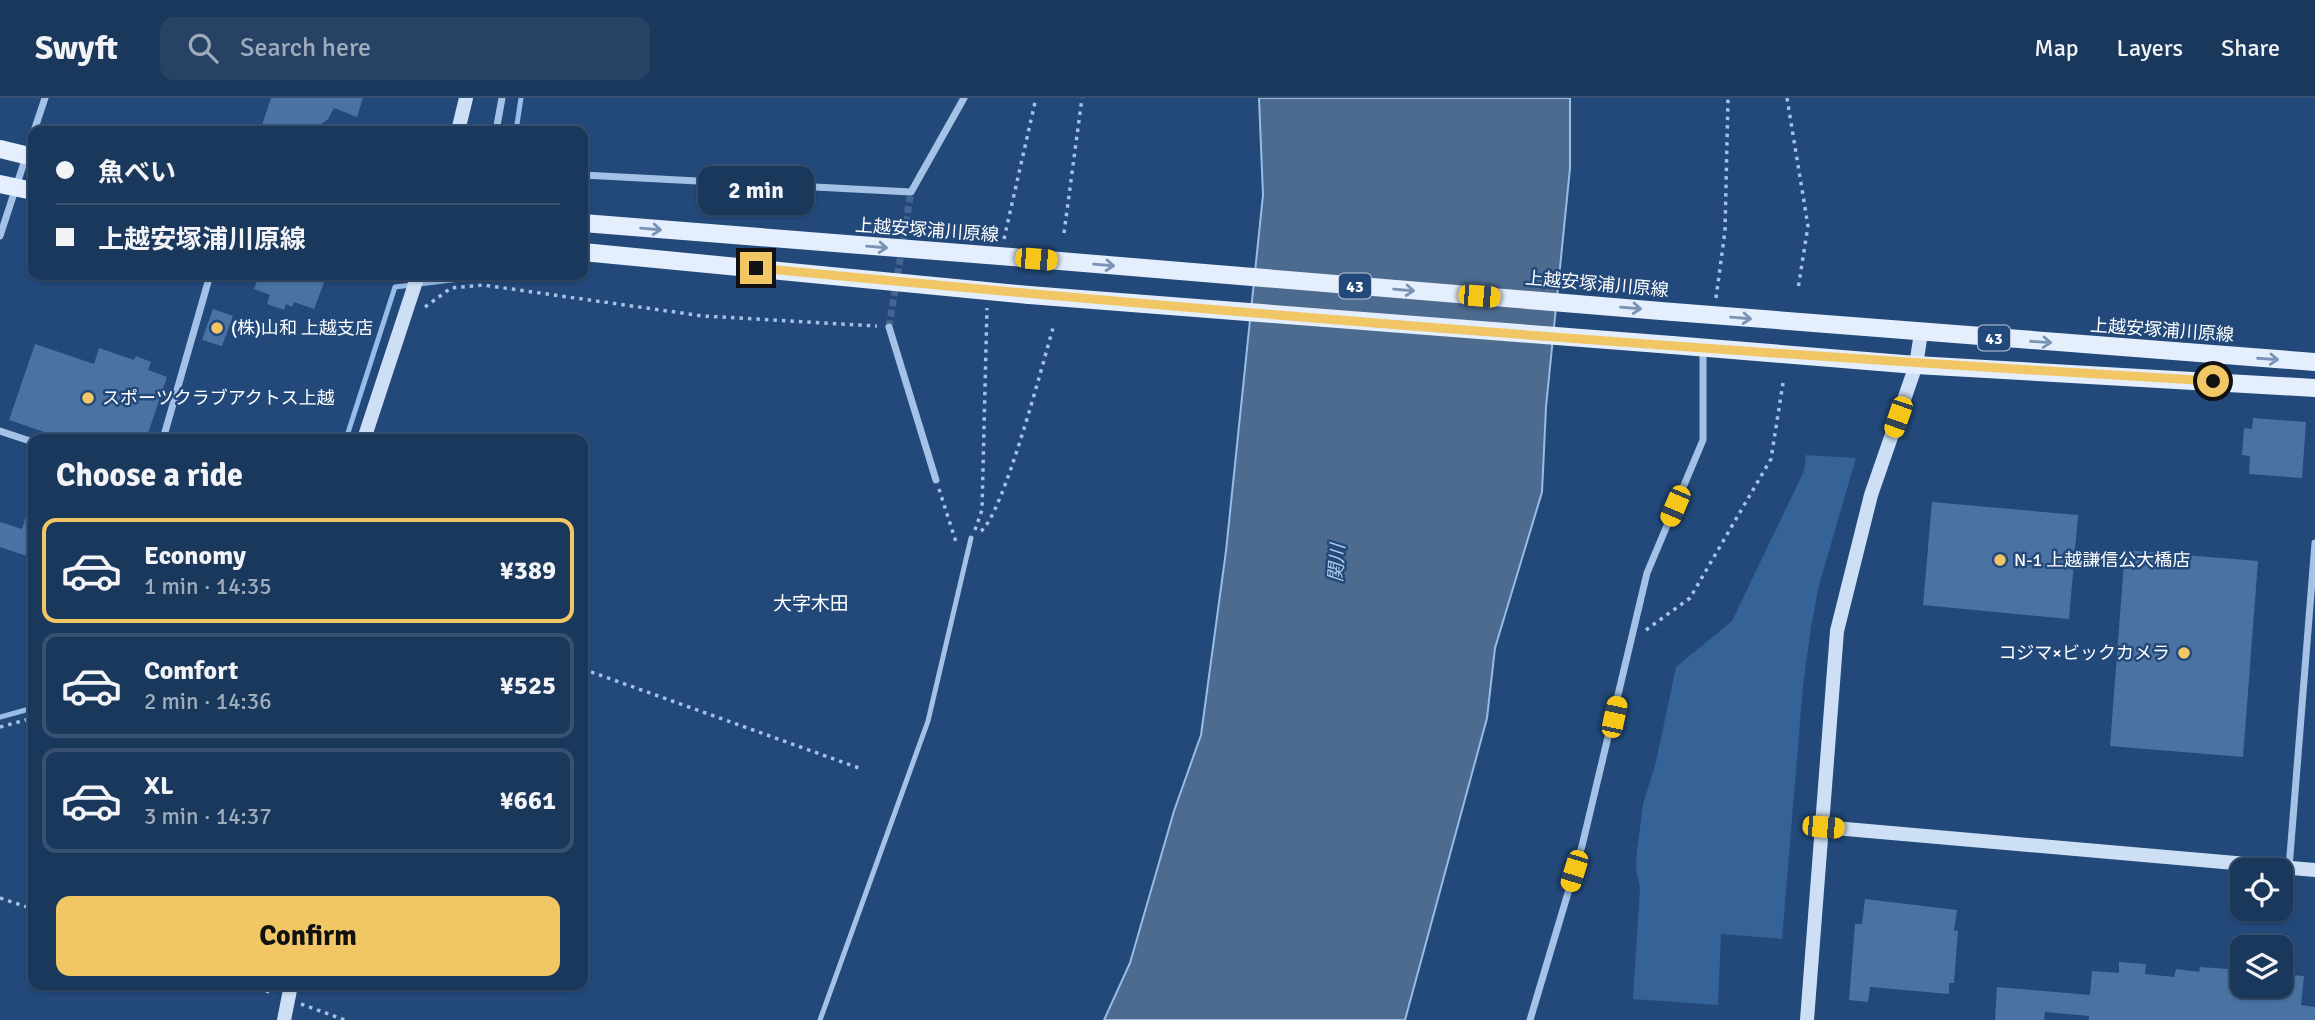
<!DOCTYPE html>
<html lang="en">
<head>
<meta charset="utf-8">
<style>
  body { margin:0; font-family:Signika,"Noto Sans JP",sans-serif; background:#274265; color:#f1f3f6; height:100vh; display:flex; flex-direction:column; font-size:26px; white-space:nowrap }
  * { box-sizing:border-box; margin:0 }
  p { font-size:23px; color:#9facbb }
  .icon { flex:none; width:38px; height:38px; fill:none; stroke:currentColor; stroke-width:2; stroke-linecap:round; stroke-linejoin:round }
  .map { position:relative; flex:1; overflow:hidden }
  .details { position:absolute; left:28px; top:336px; width:560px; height:556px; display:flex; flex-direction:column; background:#1a375c; border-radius:14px; box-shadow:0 2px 5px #0004,0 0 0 2px #385172 }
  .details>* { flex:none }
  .top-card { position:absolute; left:28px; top:28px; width:560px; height:154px; border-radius:14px; box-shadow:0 2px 5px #0004,0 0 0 2px #385172; display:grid; align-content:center; height:154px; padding:0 28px; background:#1a375c }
  .controls { position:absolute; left:2230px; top:760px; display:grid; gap:14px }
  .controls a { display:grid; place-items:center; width:63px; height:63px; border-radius:14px; background:#1a375c; box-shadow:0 2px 5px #0004,0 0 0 2px #385172; font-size:35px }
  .end { position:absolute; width:32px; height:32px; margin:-16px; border:9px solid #f1c765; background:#111; box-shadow:0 0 0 4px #111 }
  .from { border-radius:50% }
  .bubble { position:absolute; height:49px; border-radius:14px; background:#1a375c; box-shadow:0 2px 5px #0004,0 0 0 2px #385172; font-size:23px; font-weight:700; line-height:49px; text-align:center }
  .car { position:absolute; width:21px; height:42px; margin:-21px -10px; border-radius:9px; box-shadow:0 0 5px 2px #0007; background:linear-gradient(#f5c518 24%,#345 0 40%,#f5c518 0 76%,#345 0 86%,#f5c518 0) }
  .top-card b { display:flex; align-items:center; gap:24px; height:66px; font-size:26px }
  .top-card b+b { border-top:2px solid #385172 }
  .top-card i { width:18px; height:18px; background:#f1f3f6 }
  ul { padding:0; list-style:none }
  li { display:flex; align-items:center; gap:21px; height:105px; margin:0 14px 10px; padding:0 14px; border:4px solid #385172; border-radius:14px }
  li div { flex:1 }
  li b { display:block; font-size:26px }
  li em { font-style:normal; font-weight:700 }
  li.current { border-color:#f1c765 }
  li>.icon { width:63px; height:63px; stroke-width:1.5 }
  h2 { padding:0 28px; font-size:32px; line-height:84px }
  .action { display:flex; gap:14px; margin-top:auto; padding:14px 28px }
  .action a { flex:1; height:80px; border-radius:14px; background:#f1c765; color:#111; font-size:28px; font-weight:700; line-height:80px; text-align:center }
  header { display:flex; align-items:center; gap:42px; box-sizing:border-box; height:98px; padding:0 35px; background:#1a375c; border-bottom:2px solid #385172 }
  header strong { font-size:33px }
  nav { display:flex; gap:38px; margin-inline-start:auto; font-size:24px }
  .search { width:490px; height:63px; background:#274265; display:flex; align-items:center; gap:18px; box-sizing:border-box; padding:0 24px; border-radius:14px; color:#9facbb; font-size:26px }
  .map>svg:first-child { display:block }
  .green { fill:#356398 }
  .water { fill:#4d6b8f; stroke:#97bde6; stroke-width:2 }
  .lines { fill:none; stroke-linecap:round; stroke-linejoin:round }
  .stream { stroke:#97bde6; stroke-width:5 }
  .building { fill:#4a73a3 }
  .street-tunnel { stroke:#43648e; stroke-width:7; stroke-dasharray:7 3.5; stroke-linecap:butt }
  .path { stroke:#a3c2e5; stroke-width:3.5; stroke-dasharray:3.5 5; stroke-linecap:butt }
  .lane { stroke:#a3c2e5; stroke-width:5 }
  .street { stroke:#a3c2e5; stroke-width:7 }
  .secondary { stroke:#cddff4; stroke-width:14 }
  .primary { stroke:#e4eefd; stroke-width:18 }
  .primary-bridge { stroke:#e4eefd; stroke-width:18 }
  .oneway { stroke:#7993b5 }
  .route { stroke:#f1c765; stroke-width:9 }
  .poi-dot { fill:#f1c765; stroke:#22497a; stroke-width:2.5 }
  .labels { text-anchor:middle; stroke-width:5; stroke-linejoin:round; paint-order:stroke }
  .shield { fill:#22497a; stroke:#bdc8d7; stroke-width:2 }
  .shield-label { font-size:16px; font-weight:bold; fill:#fff }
  .street-label { font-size:18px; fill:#fff; stroke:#22497a }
  .poi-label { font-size:18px; fill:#fff; stroke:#22497a; text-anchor:start }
  .water-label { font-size:19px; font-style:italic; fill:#aecced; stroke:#22497a }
  .neighbourhood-label { font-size:19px; fill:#fff; stroke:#22497a }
</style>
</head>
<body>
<header>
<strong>Swyft</strong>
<div class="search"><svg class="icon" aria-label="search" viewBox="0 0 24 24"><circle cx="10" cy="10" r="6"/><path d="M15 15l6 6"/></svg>Search here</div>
<nav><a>Map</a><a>Layers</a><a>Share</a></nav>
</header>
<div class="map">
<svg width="2315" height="922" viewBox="0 0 2315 922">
  <rect width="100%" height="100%" fill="#22497a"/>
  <path class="green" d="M1806,357l50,3 -37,127 -8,42 -8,59 -21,253 -61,-5 -3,71 -85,-6 7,-111 -4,-20 1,-17 6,-47 13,-42 20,-95 56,-46 72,-150z"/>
  <path class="water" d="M1259,0h311v70l-24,239 -4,85 -47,156 -8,70 -82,302h-301l26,-57 44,-152 27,-76 25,-184 37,-356z"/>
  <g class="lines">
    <path class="stream" d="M516,33l5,-33
      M346,341l49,-152 81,-10 1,-2
      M0,619l33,-9"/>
  </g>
  <path class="building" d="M271,0h92l-6,19 -23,-9 -6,11 -8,6 -14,2 -2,4h-44z
    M259,177h68l-13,34 -20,-7 -2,5 -6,-3 -2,6 -17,-6 3,-9 -16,-6z
    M213,211l20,7 -11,30 -20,-6z
    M35,246l59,20 5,-16 35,12 2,-4 15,6 -3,8 19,7 -21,62h-81l-56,-19z
    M2253,320l53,4 -4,56 -53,-4 1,-18 -8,-1 2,-27 8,1z
    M1932,404l146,13 -9,104 -146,-14z
    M30,405h3v55l-33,-11v-25l22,7z
    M2125,452l133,11 -15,196 -133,-11z
    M1865,801l92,11 -3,21 4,-1 -4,53h-5v11l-79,-7 -2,15 -19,-2 6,-76h7z
    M2119,864l27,2 -1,10 29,3 2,-8 23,3 1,-5 42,3v15h38v-11l24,2 -3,29 14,2v13h-226v-4l-44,-4 -1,8h-49l2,-33 93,8 2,-24 27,2z"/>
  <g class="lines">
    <path class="street-tunnel" d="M889,229l22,-135"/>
    <path class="path" d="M1787,0l21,128 -10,63
      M1064,135l18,-135
      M1004,141l32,-141
      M1716,200l9,-67 3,-133
      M425,209l26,-19 32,-3 220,31 174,10
      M939,391l18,56
      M975,432l7,-20 5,-202
      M981,433c22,-16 62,-168 72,-203
      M1646,532l44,-32 81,-139 12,-76
      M583,571l276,99
      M0,629l33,-9
      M0,800l33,11
      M250,887l24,9
      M301,906l44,16"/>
    <path class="lane" d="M820,922l108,-299 43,-183"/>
    <path class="street" d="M34,33l11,-33
      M496,33l6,-33
      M583,77l328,17 53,-94
      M0,138l33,-101
      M889,229l47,153
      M0,333l33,11
      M163,341l47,-164
      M2289,770l26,-325
      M1530,922l52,-174 65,-273 56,-133v-92"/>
    <path class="secondary" d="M458,33l8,-33
      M364,341l54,-164
      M1823,729l492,43
      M284,922l7,-35
      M1807,922l30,-389 34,-136 45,-130 5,-32"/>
    <path class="primary" d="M0,51l33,8
      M0,86l33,7
      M583,125l453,36
      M583,154l446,43
      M1673,214l642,50
      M1672,247l244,20 399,23"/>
    <path class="primary-bridge" d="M1036,161l637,53
      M1029,197l643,50"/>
  </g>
  <defs><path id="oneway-shaft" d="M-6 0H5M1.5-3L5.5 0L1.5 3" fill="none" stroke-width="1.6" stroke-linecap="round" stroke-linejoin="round" transform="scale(1.75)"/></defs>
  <g class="oneway">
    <use href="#oneway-shaft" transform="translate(651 131) rotate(5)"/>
    <use href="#oneway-shaft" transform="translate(877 149) rotate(5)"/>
    <use href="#oneway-shaft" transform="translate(1104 167) rotate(5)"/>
    <use href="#oneway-shaft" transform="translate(1404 192) rotate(5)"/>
    <use href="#oneway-shaft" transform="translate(1631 210) rotate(5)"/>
    <use href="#oneway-shaft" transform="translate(1741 220) rotate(5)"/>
    <use href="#oneway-shaft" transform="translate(2041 244) rotate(4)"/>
    <use href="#oneway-shaft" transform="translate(2268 261) rotate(4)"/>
  </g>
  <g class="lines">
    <path class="route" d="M756,170c485,47 971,85 1457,113"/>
  </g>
  <g class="poi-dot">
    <circle cx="217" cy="230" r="7"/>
    <circle cx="88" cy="300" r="7"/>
    <circle cx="2000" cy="462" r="7"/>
    <circle cx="2184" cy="555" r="7"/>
  </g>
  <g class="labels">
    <g class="shield">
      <rect x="1339" y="175.5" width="32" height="25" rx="5"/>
      <rect x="1978" y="227.5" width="32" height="25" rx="5"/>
    </g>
    <g class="shield-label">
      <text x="1355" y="194">43</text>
      <text x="1994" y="246">43</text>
    </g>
    <g class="street-label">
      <text transform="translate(927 132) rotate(4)" y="6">上越安塚浦川原線</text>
      <text transform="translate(1597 186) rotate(5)" y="6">上越安塚浦川原線</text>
      <text transform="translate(2162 232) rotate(4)" y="6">上越安塚浦川原線</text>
    </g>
    <g class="poi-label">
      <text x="231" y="236">(株)山和 上越支店</text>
      <text x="102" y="306">スポーツクラブアクトス上越</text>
      <text x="2014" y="468">N-1 上越謙信公大橋店</text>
      <text x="2170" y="561" text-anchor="end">コジマ×ビックカメラ</text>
    </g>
    <g class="water-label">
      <text transform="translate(1336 465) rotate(-86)" y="7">関川</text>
    </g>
    <g class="neighbourhood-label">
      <text x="811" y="512">大字木田</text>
    </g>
  </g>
</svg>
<div class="controls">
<a><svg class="icon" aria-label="locate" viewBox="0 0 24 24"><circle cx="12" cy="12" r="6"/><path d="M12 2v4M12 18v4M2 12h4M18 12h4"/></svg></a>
<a><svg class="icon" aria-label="layers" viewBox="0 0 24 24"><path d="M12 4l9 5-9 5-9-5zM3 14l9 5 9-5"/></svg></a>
</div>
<i class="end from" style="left:2213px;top:283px"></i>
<i class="end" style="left:756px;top:170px"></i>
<div class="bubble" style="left:698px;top:68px;width:116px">2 min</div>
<i class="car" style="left:1036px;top:161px;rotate:95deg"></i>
<i class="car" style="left:1479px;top:198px;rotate:95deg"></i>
<i class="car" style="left:1898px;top:319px;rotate:199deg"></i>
<i class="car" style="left:1675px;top:408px;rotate:203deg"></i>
<i class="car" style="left:1614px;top:619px;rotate:12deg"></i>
<i class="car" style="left:1823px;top:729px;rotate:95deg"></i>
<i class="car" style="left:1574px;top:773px;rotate:197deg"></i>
<div class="top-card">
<b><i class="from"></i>魚べい</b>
<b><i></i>上越安塚浦川原線</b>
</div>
<section class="details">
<h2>Choose a ride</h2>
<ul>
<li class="current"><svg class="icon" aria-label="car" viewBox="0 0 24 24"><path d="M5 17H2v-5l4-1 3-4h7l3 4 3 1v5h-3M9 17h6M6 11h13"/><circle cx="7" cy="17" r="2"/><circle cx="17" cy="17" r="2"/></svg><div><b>Economy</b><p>1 min · 14:35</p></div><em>¥389</em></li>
<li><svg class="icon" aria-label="car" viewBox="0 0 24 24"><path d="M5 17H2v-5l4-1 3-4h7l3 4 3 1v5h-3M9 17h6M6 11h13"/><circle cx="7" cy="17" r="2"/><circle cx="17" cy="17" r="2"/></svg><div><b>Comfort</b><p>2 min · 14:36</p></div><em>¥525</em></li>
<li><svg class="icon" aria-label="car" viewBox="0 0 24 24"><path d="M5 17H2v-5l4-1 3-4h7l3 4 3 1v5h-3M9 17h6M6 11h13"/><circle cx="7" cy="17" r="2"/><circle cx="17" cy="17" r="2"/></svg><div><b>XL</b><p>3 min · 14:37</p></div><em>¥661</em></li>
</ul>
<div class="action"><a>Confirm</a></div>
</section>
</div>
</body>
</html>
